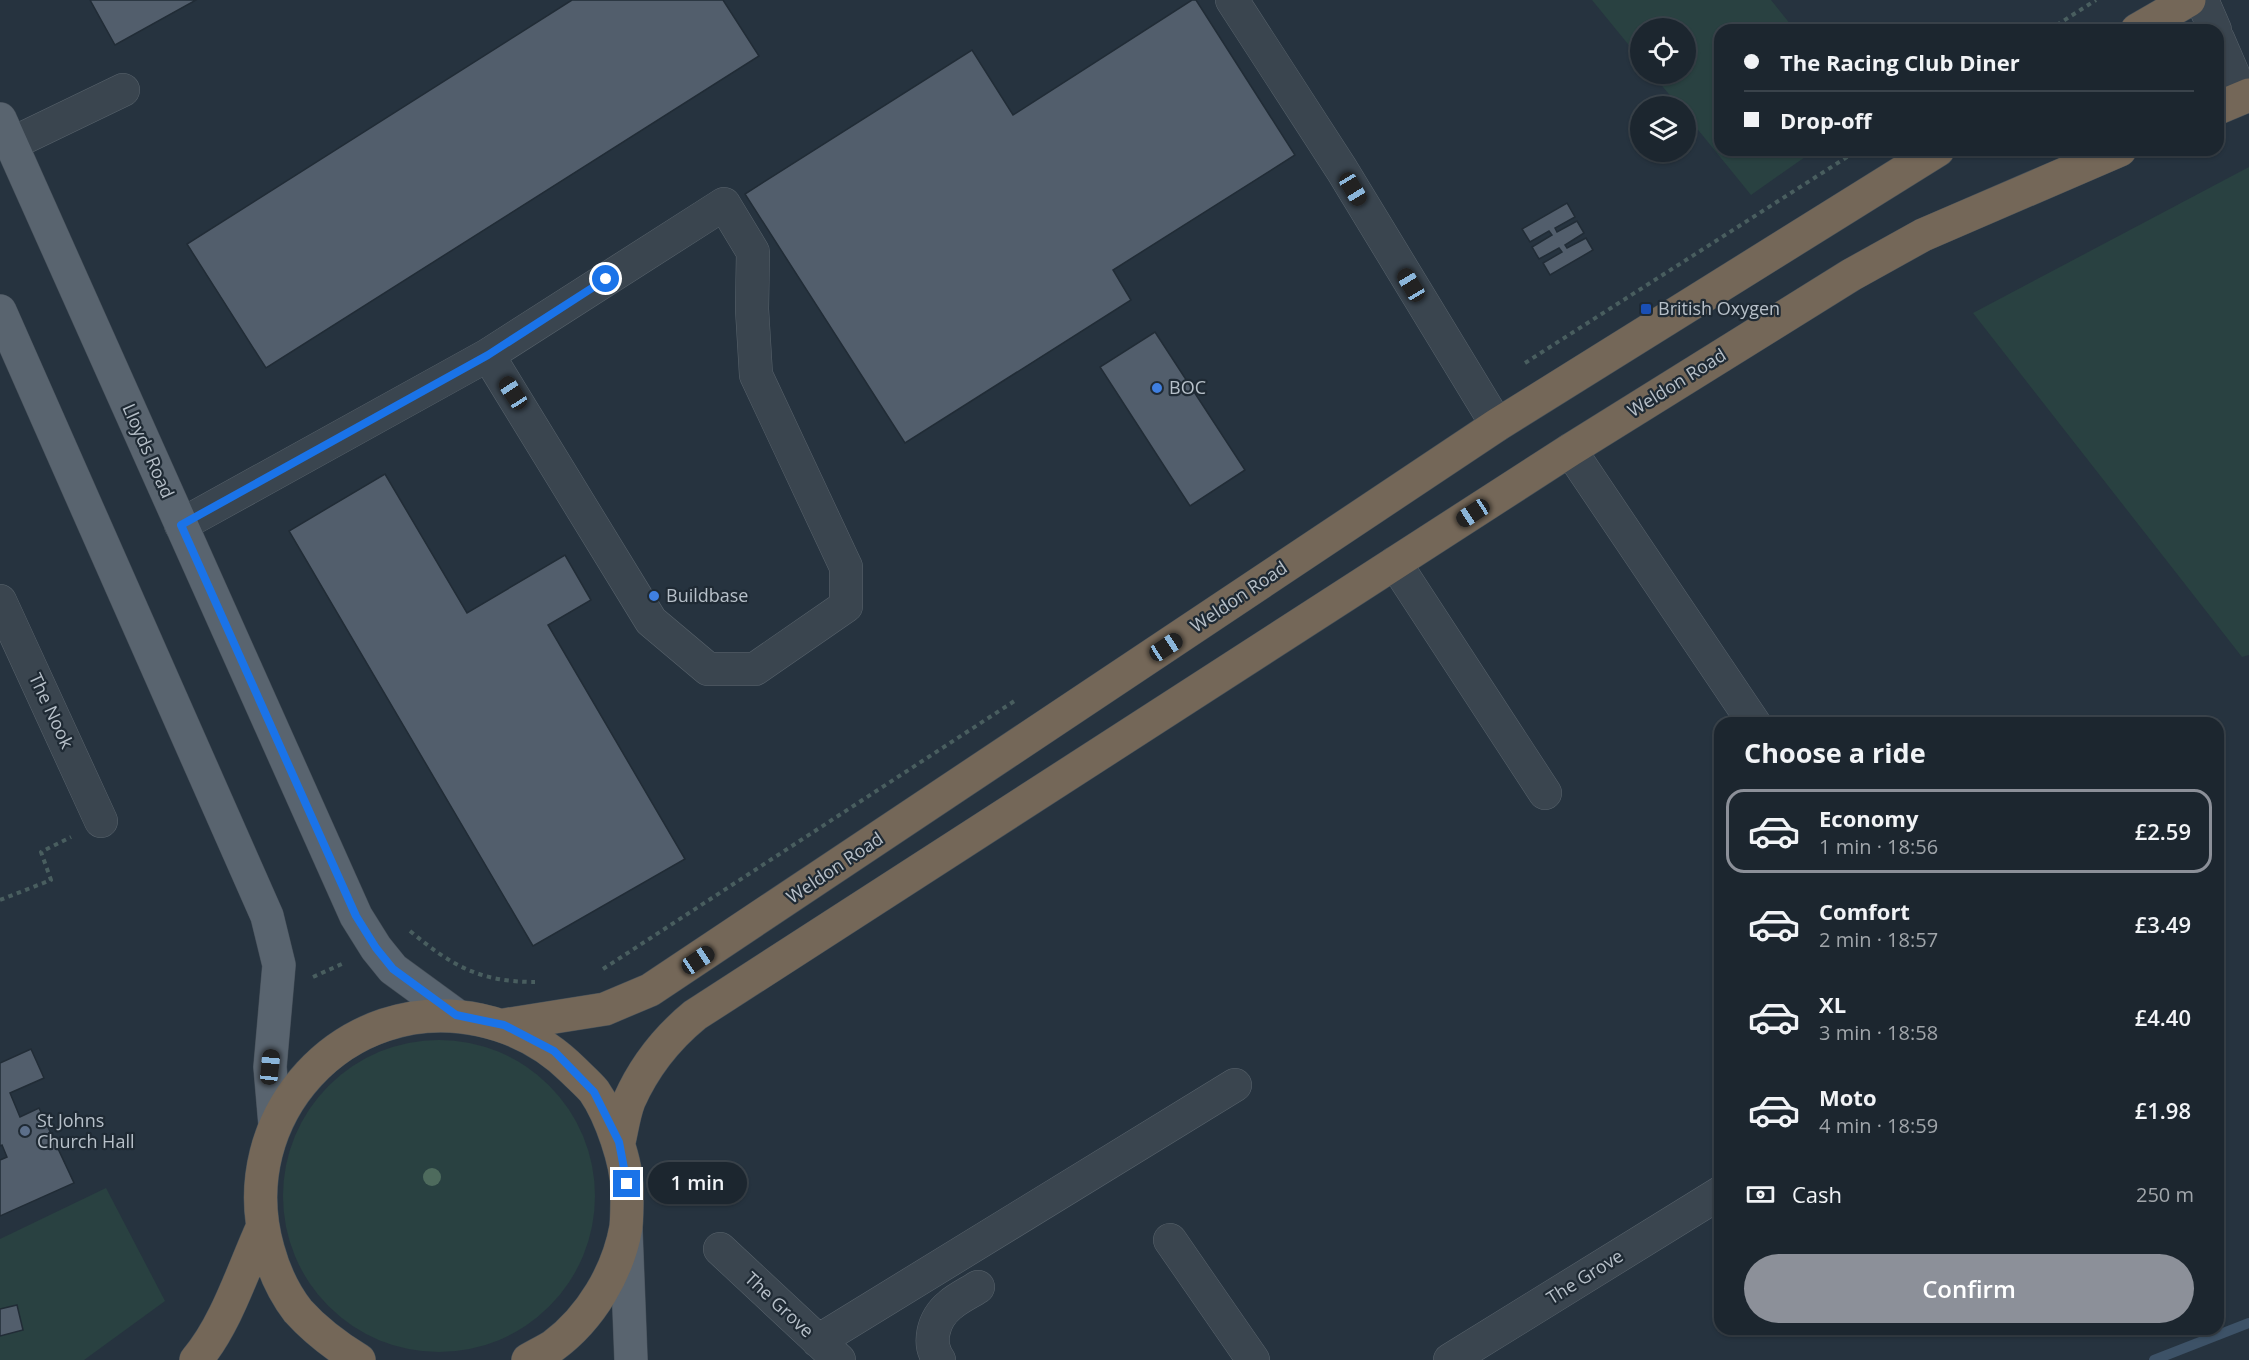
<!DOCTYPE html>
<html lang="en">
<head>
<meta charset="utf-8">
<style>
  body { margin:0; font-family:"Open Sans",sans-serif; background:#252e37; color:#f1f3f6; height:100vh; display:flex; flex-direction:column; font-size:22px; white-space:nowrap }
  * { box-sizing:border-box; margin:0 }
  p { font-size:20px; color:#a0a5aa }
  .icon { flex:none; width:33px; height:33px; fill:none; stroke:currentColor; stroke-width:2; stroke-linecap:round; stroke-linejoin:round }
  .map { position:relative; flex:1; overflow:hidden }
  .side { position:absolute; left:1714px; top:717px; width:510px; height:618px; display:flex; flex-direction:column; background:#1c262f; border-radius:18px; box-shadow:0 2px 4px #0004,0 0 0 2px #3a434b }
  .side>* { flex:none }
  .top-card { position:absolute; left:1714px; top:24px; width:510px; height:132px; border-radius:18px; box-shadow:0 2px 4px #0004,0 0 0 2px #3a434b; display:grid; align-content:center; height:132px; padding:0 30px; background:#1c262f }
  .tools { position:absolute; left:1630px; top:18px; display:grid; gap:12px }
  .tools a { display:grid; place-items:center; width:66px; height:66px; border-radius:50%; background:#1c262f; box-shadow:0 2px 4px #0004,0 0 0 2px #3a434b; font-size:30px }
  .end { position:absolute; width:27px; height:27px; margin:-14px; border:8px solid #1a73e8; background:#fff; box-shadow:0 0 0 3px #fff }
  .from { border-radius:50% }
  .bubble { position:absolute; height:42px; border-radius:21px; background:#1c262f; box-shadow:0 2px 4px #0004,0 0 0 2px #3a434b; font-size:20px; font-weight:600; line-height:42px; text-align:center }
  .car { position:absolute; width:18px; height:36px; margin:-18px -9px; border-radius:8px; box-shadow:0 0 4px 2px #0007; background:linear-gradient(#222 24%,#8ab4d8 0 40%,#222 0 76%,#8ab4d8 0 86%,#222 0) }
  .top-card b { display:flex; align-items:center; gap:21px; height:57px; font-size:22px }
  .top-card b+b { border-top:2px solid #3a434b }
  .top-card i { width:15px; height:15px; background:#f1f3f6 }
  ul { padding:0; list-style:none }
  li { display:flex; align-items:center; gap:18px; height:84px; margin:0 12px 9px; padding:0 18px; border:3px solid transparent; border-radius:18px }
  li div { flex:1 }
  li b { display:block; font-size:22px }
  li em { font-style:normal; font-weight:600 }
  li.active { border-color:#8c9099 }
  li>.icon { width:54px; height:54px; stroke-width:1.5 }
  h2 { padding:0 30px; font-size:27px; line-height:72px }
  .pay { display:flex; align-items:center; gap:15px; height:66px; padding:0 30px; font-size:22px }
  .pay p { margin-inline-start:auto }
  .primary-button { display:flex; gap:12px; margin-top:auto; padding:12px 30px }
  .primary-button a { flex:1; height:69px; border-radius:36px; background:#8c9099; color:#fff; font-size:24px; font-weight:600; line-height:69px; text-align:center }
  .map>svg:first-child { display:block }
  .green { fill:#294141 }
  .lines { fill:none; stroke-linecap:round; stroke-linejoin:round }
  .stream { stroke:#3d5267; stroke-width:10 }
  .building { fill:#525e6c; stroke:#212c36; stroke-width:1.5 }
  .minor-casing { stroke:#58636c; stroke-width:34 }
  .major-casing { stroke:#444e58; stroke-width:34 }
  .highway-casing { stroke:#455059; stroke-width:34 }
  .path { stroke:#495e5f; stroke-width:4; stroke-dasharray:4.5 4.5; stroke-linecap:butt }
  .minor { stroke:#3a454f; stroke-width:33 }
  .major { stroke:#59646f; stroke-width:33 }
  .highway { stroke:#746758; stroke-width:33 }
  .tree { fill:#4e6b5d }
  .route { stroke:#1a73e8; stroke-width:8 }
  .transit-dot { fill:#1a4fb4; stroke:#1f2a34; stroke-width:2 }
  .shop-dot { fill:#3f7fe0; stroke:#1f2a34; stroke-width:2 }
  .service-dot { fill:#5c6f8a; stroke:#1f2a34; stroke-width:2 }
  .labels { text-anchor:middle; stroke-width:4.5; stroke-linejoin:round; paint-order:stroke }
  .poi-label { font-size:18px; fill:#b7c0c9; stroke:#1f2a34; text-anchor:start }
  .street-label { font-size:18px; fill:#b7c0c9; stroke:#1f2a34 }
</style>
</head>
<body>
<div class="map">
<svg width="2249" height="1360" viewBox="0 0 2249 1360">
  <rect width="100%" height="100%" fill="#26333f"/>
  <path class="green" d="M1592,0h179l24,30h-75v120h95l-64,45 -65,-80v-9h-7l-27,-32h34v-46h-45v32z
    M2249,167v488l-7,2 -269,-344z
    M283 1196a156 156 0 1 1 312 0a156 156 0 1 1-312 0Z
    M106,1188l59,113 -81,59h-84v-121z"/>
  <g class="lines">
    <path class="stream" d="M2154,1360l95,-37"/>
  </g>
  <path class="building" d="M90,0h106l-81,45z
    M572,0h151l36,56 -493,312 -79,-124z
    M1192,0h4l99,155 -182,115 18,30 -226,143 -160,-249 227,-144 41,65z
    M1567,203l8,14 -20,11 2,4 20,-11 7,12 -19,12 2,3 19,-10 7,12 -43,25 -7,-12 19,-11 -3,-4 -20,11 -7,-12 20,-12 -3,-4 -19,11 -8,-13z
    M1155,332l90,138 -55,36 -90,-139z
    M385,474l82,139 98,-58 26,45 -43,25 137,234 -152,87 -244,-415z
    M31,1049l13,29 -34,15 10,24 19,-9 35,75 -74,33v-56l7,-3 -5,-12 -2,1v-83z
    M17,1305l6,25 -23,6v-27z"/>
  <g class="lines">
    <g class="minor-casing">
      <path id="minor" d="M1232,0l110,170 155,255
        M2202,0l13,30
        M2218,39l25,58
        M11,144l112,-54
        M1570,450l184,273
        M181,525l307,-170 236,-151 29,48 -1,57 4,66 90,192v39l-91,63h-47l-57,-48 -163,-266
        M1395,563l150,230
        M0,601l101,220
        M1170,1240l83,120
        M720,1249l119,111
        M818,1341l417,-256
        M939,1360c-12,-17 -6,-41 11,-55 8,-7 19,-12 28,-18
        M1450,1360l270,-167"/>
    </g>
    <g class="major-casing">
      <path id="major" d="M0,119l356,797 20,32 17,21 63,46
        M0,311l267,605 12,49 -9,102 5,58
        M626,1231l5,129"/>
    </g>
    <g class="highway-casing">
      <path id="highway" d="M2137,30l52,-30
        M2218,108l31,-13
        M504,1025l101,-16 45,-19 847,-565 441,-275
        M619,1142c3,-13 5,-28 10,-41 15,-34 38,-63 66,-86l875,-565 281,-175 72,-40 197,-85
        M196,1360c30,-35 47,-90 66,-132
        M359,1360c-23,-14 -43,-29 -61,-49 -14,-18 -24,-40 -30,-62 -38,-132 77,-258 212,-229 37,8 67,24 93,50 7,7 15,14 21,21 16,23 34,73 33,102 0,11 0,23 -1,34 -8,45 -35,91 -73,119 -8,5 -17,9 -25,14"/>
    </g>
    <path class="path" d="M2049,30l47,-30
      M1525,363l333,-213
      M0,900l51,-20 -10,-28 30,-15
      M410,931c42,35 70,51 125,51
      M603,969l413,-269
      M313,977l31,-14"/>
    <use href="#minor" class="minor"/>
    <use href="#major" class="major"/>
    <use href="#highway" class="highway"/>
  </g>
  <circle class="tree" cx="432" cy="1177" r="9"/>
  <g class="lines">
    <path class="route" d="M606,279l-118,76 -307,170 175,391 20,32 17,21 63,46 48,10 50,26 40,41 25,50 8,42"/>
  </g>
  <rect class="transit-dot" x="1640" y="303" width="12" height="12" rx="3"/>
  <g class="shop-dot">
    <circle cx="1157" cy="388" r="6"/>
    <circle cx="654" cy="596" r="6"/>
  </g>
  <circle class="service-dot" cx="25" cy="1131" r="6"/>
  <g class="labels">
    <g class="poi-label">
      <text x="1658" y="315">British Oxygen</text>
      <text x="1169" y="394">BOC</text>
      <text x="666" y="602">Buildbase</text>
      <text x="37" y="1127">St Johns<tspan x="37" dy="21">Church Hall</tspan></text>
    </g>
    <g class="street-label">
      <text transform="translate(1677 383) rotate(-32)" y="6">Weldon Road</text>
      <text transform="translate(148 451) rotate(66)" y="6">Lloyds Road</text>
      <text transform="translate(1239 597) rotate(-34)" y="6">Weldon Road</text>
      <text transform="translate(51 711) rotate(65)" y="6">The Nook</text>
      <text transform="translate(835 868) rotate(-34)" y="6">Weldon Road</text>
      <text transform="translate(1585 1277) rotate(-32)" y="6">The Grove</text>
      <text transform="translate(779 1305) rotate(43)" y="6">The Grove</text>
    </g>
  </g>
</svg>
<div class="tools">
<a><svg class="icon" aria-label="locate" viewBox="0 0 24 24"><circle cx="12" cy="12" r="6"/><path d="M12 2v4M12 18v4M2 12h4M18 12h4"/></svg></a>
<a><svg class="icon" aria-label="layers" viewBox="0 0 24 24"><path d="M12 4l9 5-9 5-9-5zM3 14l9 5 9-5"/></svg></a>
</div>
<i class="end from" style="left:606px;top:279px"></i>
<i class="end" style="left:627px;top:1184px"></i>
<div class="bubble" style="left:648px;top:1162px;width:99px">1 min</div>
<i class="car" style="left:1353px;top:189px;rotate:149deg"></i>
<i class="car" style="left:1411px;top:285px;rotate:329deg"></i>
<i class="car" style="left:513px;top:393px;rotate:327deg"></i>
<i class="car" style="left:1473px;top:513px;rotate:237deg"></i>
<i class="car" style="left:1166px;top:647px;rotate:57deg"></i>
<i class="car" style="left:698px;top:960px;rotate:56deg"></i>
<i class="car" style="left:270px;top:1067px;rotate:6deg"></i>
<div class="top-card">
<b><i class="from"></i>The Racing Club Diner</b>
<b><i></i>Drop-off</b>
</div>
<section class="side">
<h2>Choose a ride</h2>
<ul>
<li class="active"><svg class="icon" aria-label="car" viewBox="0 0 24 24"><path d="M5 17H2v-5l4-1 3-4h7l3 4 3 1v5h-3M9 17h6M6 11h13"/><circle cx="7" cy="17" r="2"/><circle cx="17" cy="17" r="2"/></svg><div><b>Economy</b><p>1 min · 18:56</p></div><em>£2.59</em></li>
<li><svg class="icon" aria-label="car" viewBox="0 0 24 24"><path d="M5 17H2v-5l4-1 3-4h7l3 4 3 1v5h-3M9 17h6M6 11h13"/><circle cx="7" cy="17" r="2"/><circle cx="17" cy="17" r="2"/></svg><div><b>Comfort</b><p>2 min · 18:57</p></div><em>£3.49</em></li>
<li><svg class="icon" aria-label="car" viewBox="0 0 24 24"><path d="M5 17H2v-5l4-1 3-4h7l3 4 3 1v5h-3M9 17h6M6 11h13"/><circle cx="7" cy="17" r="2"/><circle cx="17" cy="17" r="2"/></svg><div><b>XL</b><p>3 min · 18:58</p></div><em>£4.40</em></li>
<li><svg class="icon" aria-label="car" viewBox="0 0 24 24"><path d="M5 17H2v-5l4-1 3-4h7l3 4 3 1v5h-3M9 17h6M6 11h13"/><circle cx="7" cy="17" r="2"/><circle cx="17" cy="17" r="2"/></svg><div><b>Moto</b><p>4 min · 18:59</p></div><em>£1.98</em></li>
</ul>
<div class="pay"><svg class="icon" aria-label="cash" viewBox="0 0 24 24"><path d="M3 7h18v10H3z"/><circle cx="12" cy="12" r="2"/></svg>Cash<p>250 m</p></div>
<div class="primary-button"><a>Confirm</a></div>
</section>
</div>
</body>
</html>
